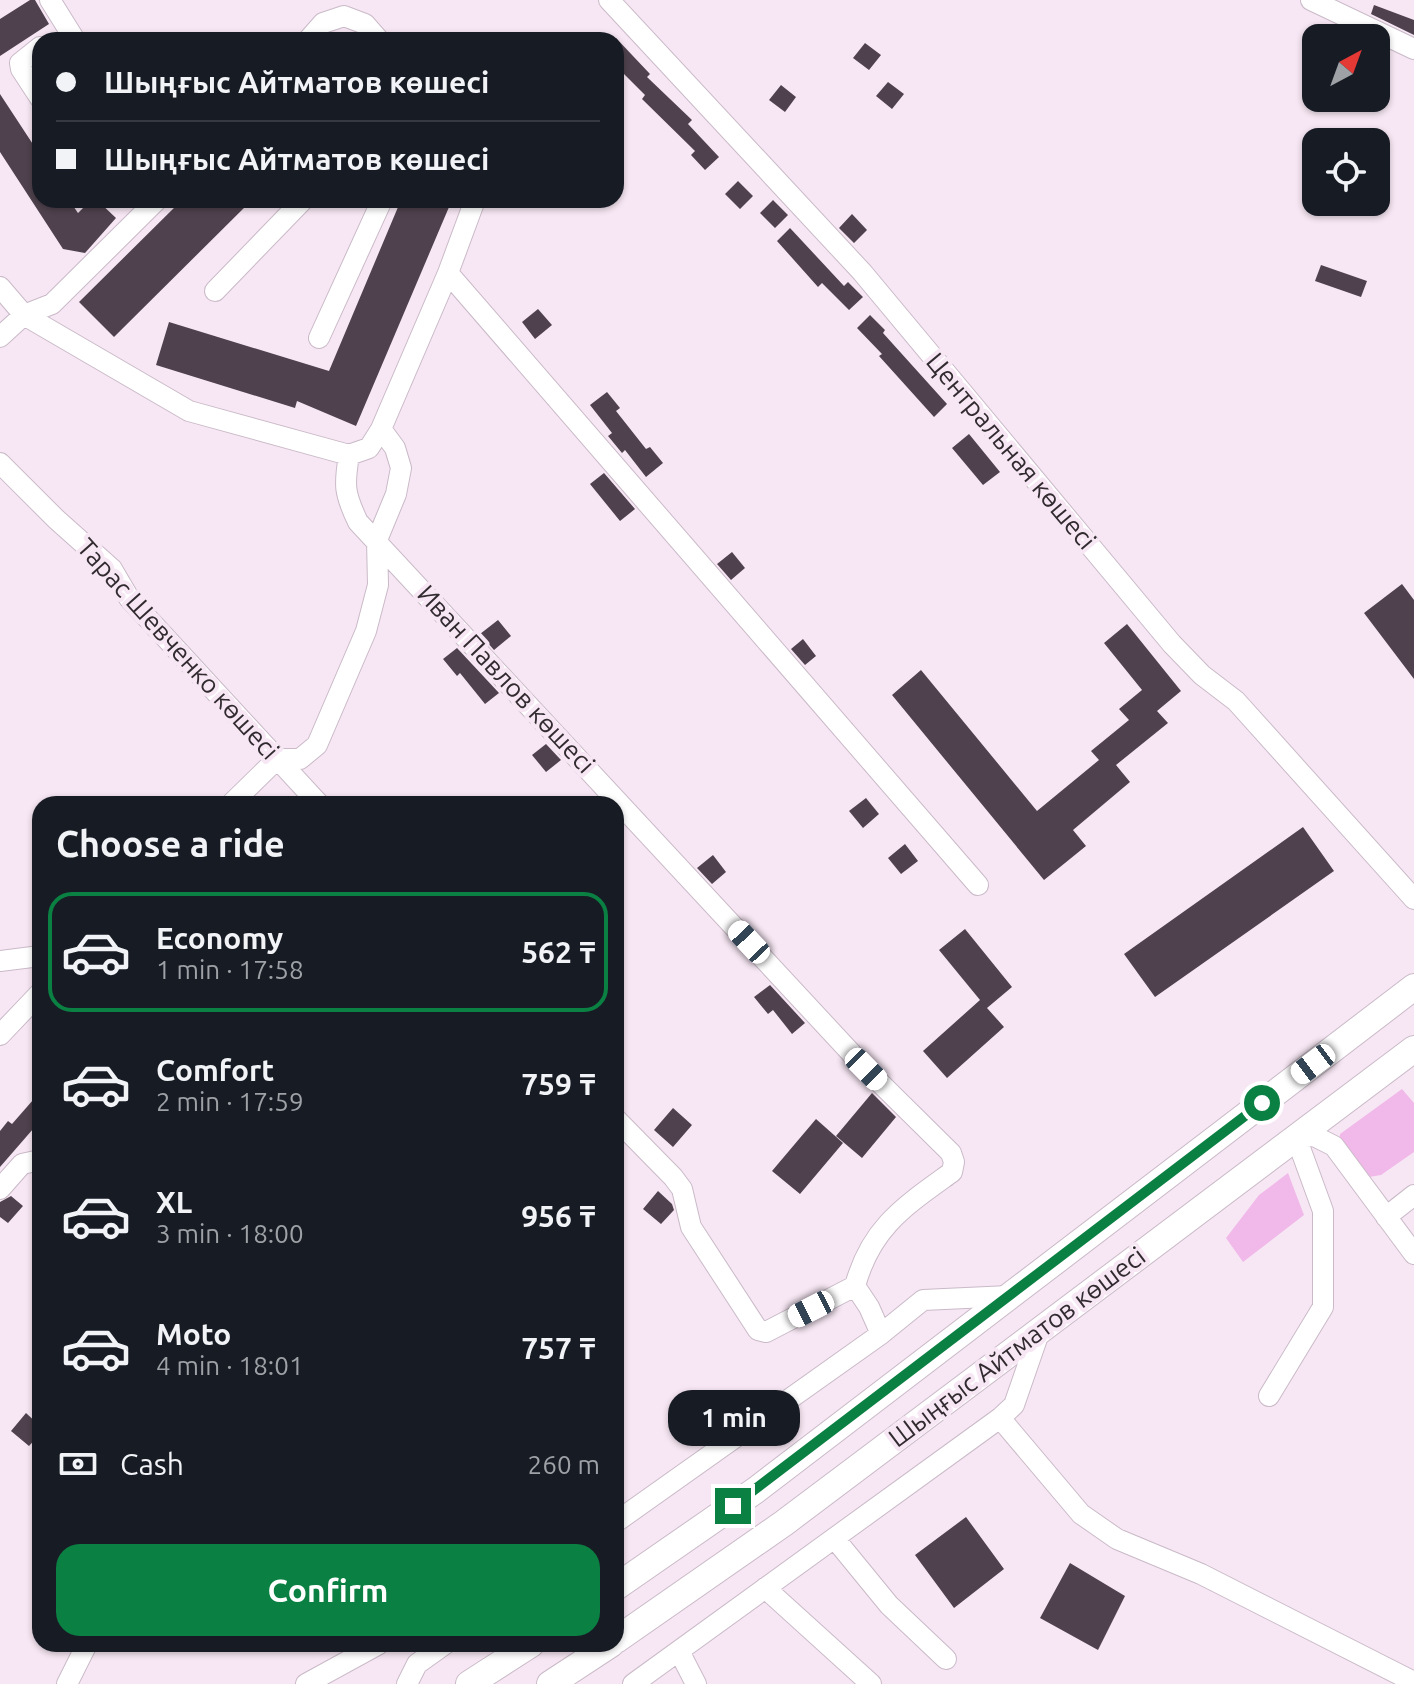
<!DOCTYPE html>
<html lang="en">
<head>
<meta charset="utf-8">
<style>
  body { margin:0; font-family:Ubuntu,sans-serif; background:#242831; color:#f1f3f6; height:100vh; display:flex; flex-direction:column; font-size:30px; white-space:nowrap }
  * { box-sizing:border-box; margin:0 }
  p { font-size:26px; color:#9ea1a6 }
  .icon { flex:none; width:44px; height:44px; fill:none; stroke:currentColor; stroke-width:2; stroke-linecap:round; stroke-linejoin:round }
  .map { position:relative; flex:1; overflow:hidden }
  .details { position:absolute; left:32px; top:796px; width:592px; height:856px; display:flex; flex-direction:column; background:#171b24; border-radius:24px; box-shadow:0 2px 6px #0004 }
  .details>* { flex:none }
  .hud { position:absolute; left:32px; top:32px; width:592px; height:176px; border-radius:24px; box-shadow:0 2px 6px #0004; display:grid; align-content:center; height:176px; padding:0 24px; background:#171b24 }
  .needle { width:52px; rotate:41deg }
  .fabs { position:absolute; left:1302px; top:24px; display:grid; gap:16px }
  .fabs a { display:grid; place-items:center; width:88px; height:88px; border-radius:16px; background:#171b24; box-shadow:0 2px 6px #0004; font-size:40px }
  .end { position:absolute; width:36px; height:36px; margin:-18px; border:10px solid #0b8043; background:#fff; box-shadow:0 0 0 4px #fff }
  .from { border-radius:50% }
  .bubble { position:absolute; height:56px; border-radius:24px; background:#171b24; box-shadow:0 2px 6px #0004; font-size:26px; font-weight:600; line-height:56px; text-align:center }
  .car { position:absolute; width:24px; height:48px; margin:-24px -12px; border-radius:10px; box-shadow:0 0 6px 2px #0007; background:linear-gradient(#fff 24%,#345 0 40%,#fff 0 76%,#345 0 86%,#fff 0) }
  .hud b { display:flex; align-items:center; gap:28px; height:76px; font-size:30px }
  .hud b+b { border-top:2px solid #363941 }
  .hud i { width:20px; height:20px; background:#f1f3f6 }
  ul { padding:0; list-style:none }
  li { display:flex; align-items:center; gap:24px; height:120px; margin:0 16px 12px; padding:0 8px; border:4px solid transparent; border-radius:24px }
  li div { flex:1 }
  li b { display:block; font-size:30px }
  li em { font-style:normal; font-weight:600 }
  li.on { border-color:#0b8043 }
  li>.icon { width:72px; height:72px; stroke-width:1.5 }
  h2 { padding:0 24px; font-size:36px; line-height:96px }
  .pay { display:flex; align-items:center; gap:20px; height:88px; padding:0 24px; font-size:30px }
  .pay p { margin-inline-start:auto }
  .cta { display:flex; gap:16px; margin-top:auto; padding:16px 24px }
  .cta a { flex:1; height:92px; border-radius:24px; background:#0b8043; color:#fff; font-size:32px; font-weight:600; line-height:92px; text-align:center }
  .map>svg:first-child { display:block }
  .green { fill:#f0b9e9 }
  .building { fill:#4f424e }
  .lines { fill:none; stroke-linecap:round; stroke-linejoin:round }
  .minor-casing { stroke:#cabac8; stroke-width:22 }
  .major-casing { stroke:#cabac8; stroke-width:28 }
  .minor { stroke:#fff; stroke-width:20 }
  .major { stroke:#fff; stroke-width:26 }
  .route { stroke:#0b8043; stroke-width:10 }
  .labels { text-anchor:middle; stroke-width:8; stroke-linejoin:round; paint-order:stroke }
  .street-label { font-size:26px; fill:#312b30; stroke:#f7e7f4 }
</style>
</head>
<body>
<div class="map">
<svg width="1414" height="1684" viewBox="0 0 1414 1684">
  <rect width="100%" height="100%" fill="#f7e7f4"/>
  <path class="green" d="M1402,1089l12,14v49l-33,23 -12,2 -30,-32 1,-11z
    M1288,1173l16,42 -61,47 -17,-24 33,-43z"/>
  <path class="building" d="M30,0h5l14,24 -49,32v-37z
    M1374,5l40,15v15l-43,-21z
    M616,38l34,36 -3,3 45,43 -4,4 31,33 -14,13 -14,-15 4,-4 -53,-52 3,-4 -29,-29z
    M865,43l16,12 -12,15 -16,-12z
    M888,82l16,12 -12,15 -16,-13z
    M781,85l15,12 -11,15 -16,-12z
    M0,94l40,61v45h29l9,13 13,-13h6l19,18 -31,35 -22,-4 -63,-97z
    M738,181l15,15 -13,13 -15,-15z
    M182,200h70l-138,137 -35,-35z
    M401,200h51l-96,226 -59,-25 -2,7 -139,-43 13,-43 160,49z
    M773,200l15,15 -13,13 -15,-15z
    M852,214l15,16 -13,13 -15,-15z
    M790,228l54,58 4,-4 15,15 -14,13 -27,-27 -4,4 -41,-46z
    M1321,265l46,16 -6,16 -46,-16z
    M538,309l14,16 -17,14 -13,-17z
    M870,315l15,15 -2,3 64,71 -13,13 -55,-61 3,-2 -25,-26z
    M607,392l13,16 -4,3 30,38 4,-2 13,16 -17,14 -21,-27 -3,3 -14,-17 4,-3 -22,-28z
    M969,434l31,38 -17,13 -31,-37z
    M604,473l31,36 -15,12 -30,-37z
    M732,552l13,16 -14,12 -14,-16z
    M1402,584l12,16v79l-50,-66z
    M498,620l13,16 -17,14 -14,-16z
    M1127,624l54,67 -24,20 11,12 -52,42 14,17 -57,48 13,16 -42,34 -152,-185 29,-25 116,141 62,-51 -8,-9 38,-31 -10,-11 23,-19 -38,-47z
    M803,639l13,17 -11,9 -14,-16z
    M457,648l42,45 -14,11 -25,-31 -3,3 -14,-17z
    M546,744l15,16 -15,12 -14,-17z
    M866,798l13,16 -16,14 -14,-17z
    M1303,827l31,44 -179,126 -31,-43z
    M905,844l13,17 -17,13 -13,-16z
    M713,855l13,17 -14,12 -15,-16z
    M965,929l47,58 -25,21 17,19 -57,51 -24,-27 57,-51 -41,-50z
    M770,985l35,38 -13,11 -19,-24 -5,4 -14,-17z
    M40,1092v29l-40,46v-36l8,-10 4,3z
    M872,1093l24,24 -34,41 -26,-22z
    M673,1108l19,17 -19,22 -19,-17z
    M816,1119l27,24 -43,51 -28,-23z
    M658,1191l14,13 2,6 -13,14 -18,-15z
    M11,1196l12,10 -15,17 -8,-6v-15z
    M26,1413l14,13v8l-11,12 -18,-15z
    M966,1517l38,52 -50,39 -39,-53z
    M1070,1563l55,33 -27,54 -58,-32z"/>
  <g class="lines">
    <g class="minor-casing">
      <path id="minor" d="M50,0l25,40
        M609,0l253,272 310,372 30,31 34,26 178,198
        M1311,0l103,49
        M308,40l15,-17 21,-7 21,8 14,16
        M40,47l-20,16 1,6 19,29
        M448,273l530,612
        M0,287l24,28 165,96 160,44 20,-7 12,-19 67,-156 27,-73
        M215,291l88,-91
        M0,337l24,-22 28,-11 105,-104
        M319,338l63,-138
        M349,455c-5,30 -5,38 9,67l508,547 85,84 3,9 -2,10c-47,34 -81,55 -97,114
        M0,463l56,56 56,50 17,29 190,206
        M231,804l46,-45h23l17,-14 49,-114 12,-46 -1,-45 19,-46 5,-26 -6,-20 -14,-19
        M0,961l40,-5
        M0,1035l40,-42
        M616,1119l57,58 9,12 9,38 67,103 8,2 89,-46 14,21 12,27
        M0,1189l22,-25 18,-4
        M1386,1217l28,-22
        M1269,1396l54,-89v-96l-27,-74 18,-1 20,10 80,108
        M1000,1418l81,96 36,25 84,35 213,108
        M616,1522l265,-188 42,-34 86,-4
        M835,1539l54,66 57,54
        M765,1588l106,96
        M679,1651l17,33
        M67,1684l20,-40
        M306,1684l73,-40
        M407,1684l10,-20 28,-20
        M633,1684l367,-266 14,-13 26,-75"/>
    </g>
    <g class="major-casing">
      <path id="major" d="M616,1587l140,-97 658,-503
        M616,1640l168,-117 630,-474
        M469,1684l62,-40
        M550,1684l61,-40"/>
    </g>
    <use href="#minor" class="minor"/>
    <use href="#major" class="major"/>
  </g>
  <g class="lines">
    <path class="route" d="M733,1506l529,-403"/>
  </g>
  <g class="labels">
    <g class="street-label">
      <text transform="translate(1011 451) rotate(50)" y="9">Центральная көшесі</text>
      <text transform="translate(178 649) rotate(48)" y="9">Тарас Шевченко көшесі</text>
      <text transform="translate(506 679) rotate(47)" y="9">Иван Павлов көшесі</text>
      <text transform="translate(1017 1347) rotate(-37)" y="9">Шыңғыс Айтматов көшесі</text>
    </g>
  </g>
</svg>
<div class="fabs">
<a><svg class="needle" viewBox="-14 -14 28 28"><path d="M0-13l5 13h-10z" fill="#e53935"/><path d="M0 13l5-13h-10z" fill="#9ea1a6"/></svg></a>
<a><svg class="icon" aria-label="locate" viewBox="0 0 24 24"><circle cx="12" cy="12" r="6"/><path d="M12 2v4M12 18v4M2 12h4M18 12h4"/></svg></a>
</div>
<i class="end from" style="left:1262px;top:1103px"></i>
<i class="end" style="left:733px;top:1506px"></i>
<div class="bubble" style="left:668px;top:1390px;width:132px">1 min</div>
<i class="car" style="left:749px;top:942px;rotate:317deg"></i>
<i class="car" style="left:1313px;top:1064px;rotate:233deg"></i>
<i class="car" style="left:866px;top:1069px;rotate:135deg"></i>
<i class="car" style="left:811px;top:1309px;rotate:243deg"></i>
<div class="hud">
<b><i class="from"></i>Шыңғыс Айтматов көшесі</b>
<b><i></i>Шыңғыс Айтматов көшесі</b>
</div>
<section class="details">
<h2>Choose a ride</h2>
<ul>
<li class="on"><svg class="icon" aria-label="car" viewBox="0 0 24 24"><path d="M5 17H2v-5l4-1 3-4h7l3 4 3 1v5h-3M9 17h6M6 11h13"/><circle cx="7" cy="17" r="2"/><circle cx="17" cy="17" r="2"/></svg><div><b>Economy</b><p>1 min · 17:58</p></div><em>562 ₸</em></li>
<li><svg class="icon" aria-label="car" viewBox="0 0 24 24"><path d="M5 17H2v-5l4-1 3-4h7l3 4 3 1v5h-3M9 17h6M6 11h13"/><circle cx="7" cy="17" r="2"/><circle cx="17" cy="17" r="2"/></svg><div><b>Comfort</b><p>2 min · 17:59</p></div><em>759 ₸</em></li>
<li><svg class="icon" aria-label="car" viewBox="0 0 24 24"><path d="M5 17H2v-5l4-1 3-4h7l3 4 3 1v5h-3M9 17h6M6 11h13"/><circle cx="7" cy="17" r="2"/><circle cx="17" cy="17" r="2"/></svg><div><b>XL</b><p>3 min · 18:00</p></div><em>956 ₸</em></li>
<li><svg class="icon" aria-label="car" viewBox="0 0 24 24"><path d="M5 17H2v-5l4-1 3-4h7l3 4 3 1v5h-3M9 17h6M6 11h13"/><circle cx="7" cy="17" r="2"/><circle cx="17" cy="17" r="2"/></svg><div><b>Moto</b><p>4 min · 18:01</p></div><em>757 ₸</em></li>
</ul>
<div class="pay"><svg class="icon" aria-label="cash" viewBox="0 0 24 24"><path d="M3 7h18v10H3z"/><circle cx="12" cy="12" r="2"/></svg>Cash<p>260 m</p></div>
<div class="cta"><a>Confirm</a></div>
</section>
</div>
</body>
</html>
